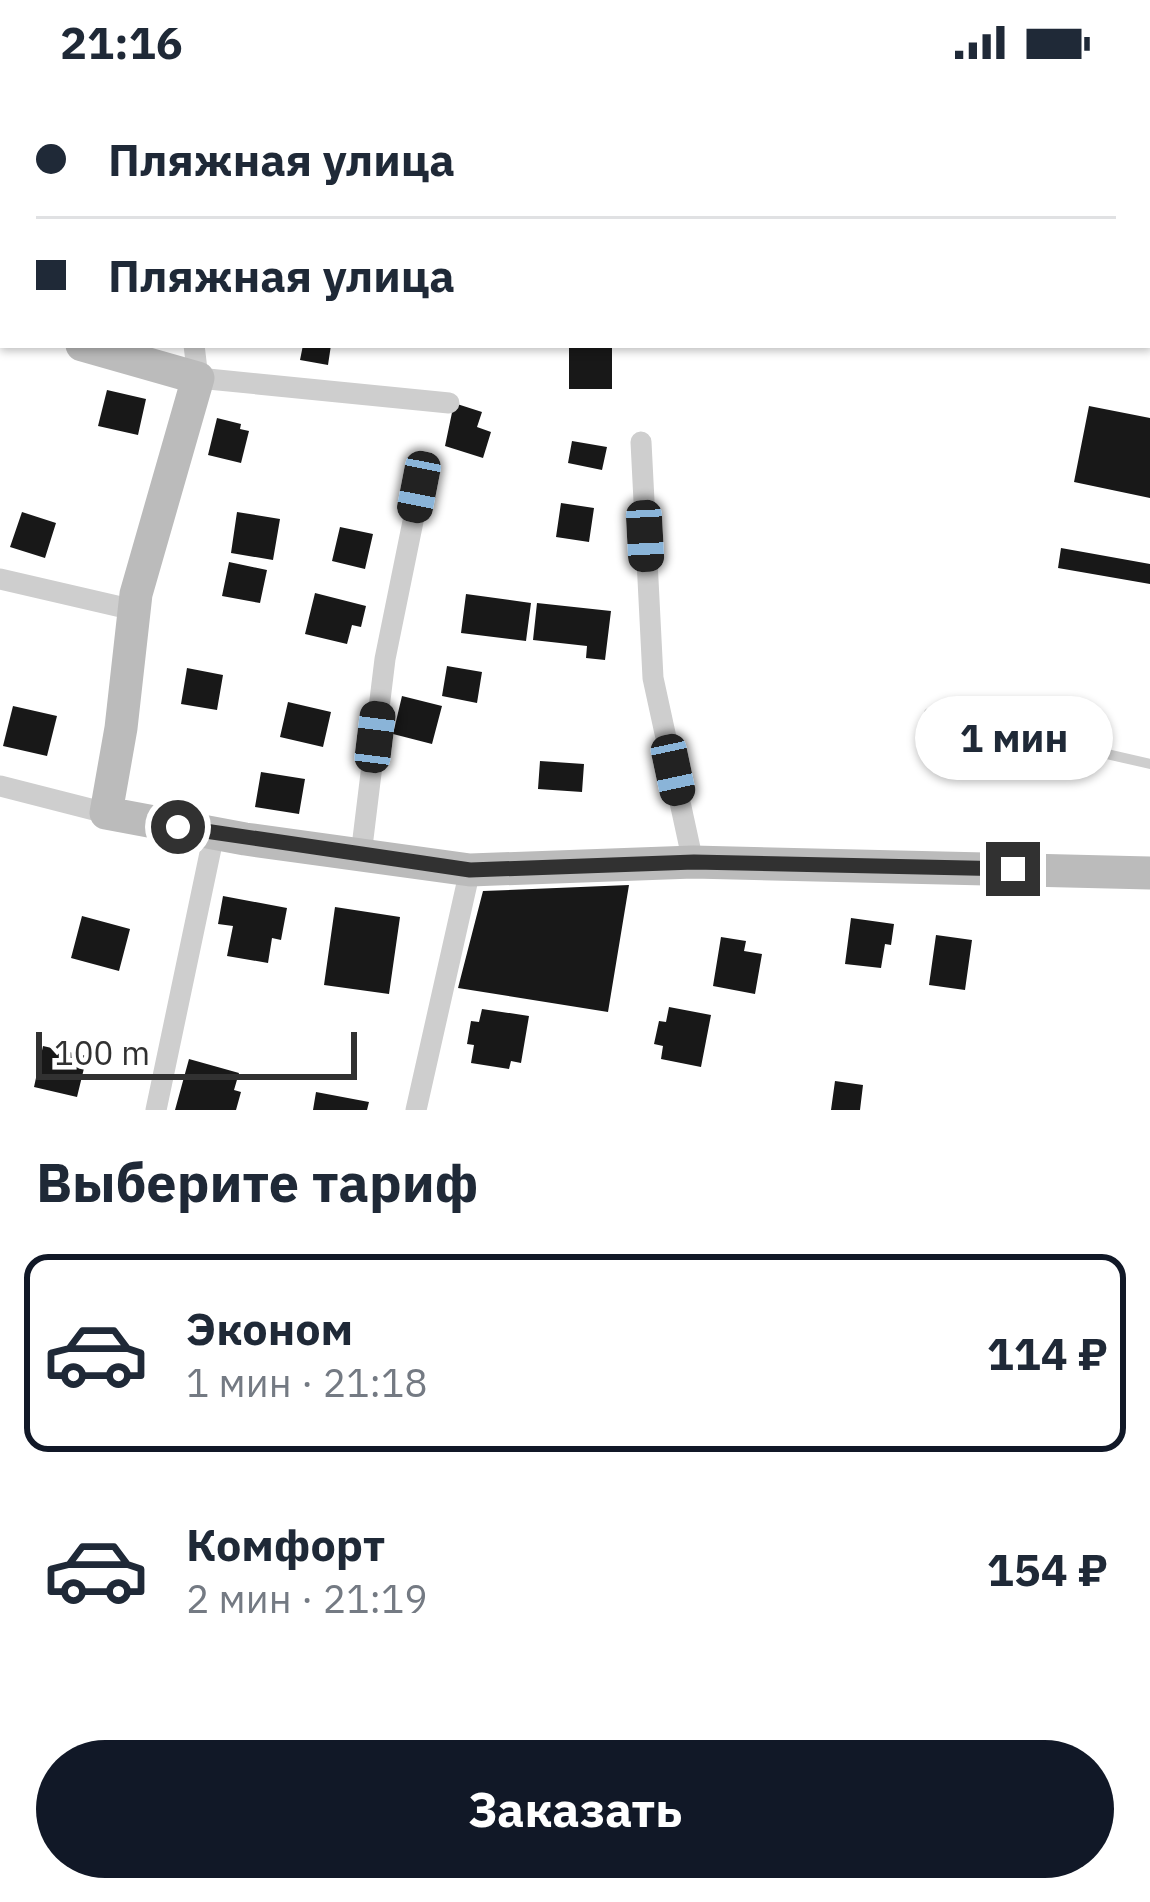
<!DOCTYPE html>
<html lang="ru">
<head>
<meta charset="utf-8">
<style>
  body { margin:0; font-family:"IBM Plex Sans",sans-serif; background:#f6f6f7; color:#1f2937; height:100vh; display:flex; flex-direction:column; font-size:45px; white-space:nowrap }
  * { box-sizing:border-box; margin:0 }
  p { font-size:39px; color:#747a83 }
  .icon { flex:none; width:66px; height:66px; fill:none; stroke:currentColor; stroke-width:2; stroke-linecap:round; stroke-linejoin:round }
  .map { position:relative; height:1026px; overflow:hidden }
  .side { display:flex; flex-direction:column; background:#fff; flex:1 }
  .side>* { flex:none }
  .top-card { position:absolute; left:0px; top:0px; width:1152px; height:264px; box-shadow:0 3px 9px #0004; display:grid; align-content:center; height:264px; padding:0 36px; background:#fff }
  .scale { position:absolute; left:36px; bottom:30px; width:321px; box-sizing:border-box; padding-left:12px; border:6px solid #313131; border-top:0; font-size:33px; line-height:42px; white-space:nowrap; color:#313131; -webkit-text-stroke:9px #fff; paint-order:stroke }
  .end { position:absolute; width:54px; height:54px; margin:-27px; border:15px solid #313131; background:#fff; box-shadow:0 0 0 6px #fff }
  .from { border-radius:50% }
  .bubble { position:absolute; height:84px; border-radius:42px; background:#fff; box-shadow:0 3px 9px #0004; font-size:39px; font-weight:700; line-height:84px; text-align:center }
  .car { position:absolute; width:36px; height:72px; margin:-36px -18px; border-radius:15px; box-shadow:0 0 9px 3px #0007; background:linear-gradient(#222 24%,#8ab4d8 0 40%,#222 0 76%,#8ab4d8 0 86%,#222 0) }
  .top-card b { display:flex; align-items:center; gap:42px; height:114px; font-size:45px }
  .top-card b+b { border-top:3px solid #e0e1e3 }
  .top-card i { width:30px; height:30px; background:#1f2937 }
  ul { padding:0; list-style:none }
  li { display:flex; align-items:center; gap:36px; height:198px; margin:0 24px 18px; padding:0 12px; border:6px solid transparent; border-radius:24px }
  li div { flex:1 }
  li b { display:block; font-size:45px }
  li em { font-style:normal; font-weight:700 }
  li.current { border-color:#111827 }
  li>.icon { width:108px; height:108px; stroke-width:1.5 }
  h2 { padding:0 36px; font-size:54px; line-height:144px }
  .action { display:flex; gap:24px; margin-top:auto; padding:24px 36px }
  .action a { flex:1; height:138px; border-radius:72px; background:#111827; color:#fff; font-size:48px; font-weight:700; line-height:138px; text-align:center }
  .status { display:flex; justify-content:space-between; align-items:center; height:84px; padding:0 60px; background:#fff; direction:ltr }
  .status svg { height:33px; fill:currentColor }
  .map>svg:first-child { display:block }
  .building { fill:#181818 }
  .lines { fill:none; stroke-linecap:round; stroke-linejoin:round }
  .lane { stroke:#cecece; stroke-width:10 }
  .street { stroke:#cecece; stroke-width:21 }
  .secondary { stroke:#bbb; stroke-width:33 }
  .route { stroke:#313131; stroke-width:15 }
</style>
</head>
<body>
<div class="status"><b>21:16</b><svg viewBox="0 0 49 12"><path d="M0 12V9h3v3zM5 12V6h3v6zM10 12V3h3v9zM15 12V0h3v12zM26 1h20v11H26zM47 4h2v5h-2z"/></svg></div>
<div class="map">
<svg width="1150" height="1026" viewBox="0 0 1150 1026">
  <rect width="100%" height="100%" fill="#fff"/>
  <path class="building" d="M303,261h28l-3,20 -28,-5z
    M569,262l43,1v42h-43z
    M107,306l39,9 -8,36 -40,-9z
    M454,319l28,9 -5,15 14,5 -8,26 -38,-12z
    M1089,322l61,12v80l-76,-16z
    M217,334l24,6 -1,5 9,2 -8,32 -33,-8z
    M572,357l35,6 -5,23 -34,-7z
    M561,419l33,5 -5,34 -33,-5z
    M22,428l34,11 -11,35 -35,-11z
    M237,428l43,7 -7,41 -42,-7z
    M340,443l33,7 -8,35 -33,-8z
    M1061,464l89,16v20l-92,-16z
    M229,478l38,8 -7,33 -38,-7z
    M315,509l51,13 -5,21 -9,-2 -5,19 -42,-10z
    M466,510l65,9 -5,38 -65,-8z
    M537,519l74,8 -6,49 -19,-2 1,-12 -54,-6z
    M447,582l35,6 -5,31 -35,-7z
    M187,584l36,7 -6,35 -36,-6z
    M402,612l40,10 -10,38 -39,-10z
    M288,618l43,10 -8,35 -43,-10z
    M13,622l44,10 -10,40 -44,-10z
    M540,677l44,3 -2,28 -44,-3z
    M261,688l44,7 -6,35 -44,-7z
    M629,801l-21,127 -150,-24 25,-97z
    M223,812l64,12 -6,32 -9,-2 -4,25 -41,-7 6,-30 -15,-2z
    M335,823l65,10 -11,77 -65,-9z
    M82,832l48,13 -11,42 -48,-13z
    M851,834l43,6 -3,21 -6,-1 -4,24 -36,-4z
    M936,851l36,5 -7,50 -36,-5z
    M721,853l25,4 -2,10 18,3 -7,40 -42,-8z
    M669,923l42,8 -10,52 -40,-8 2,-13 -9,-2 5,-23 7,1z
    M482,925l47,7 -8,47 -10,-2 -2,8 -38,-6 3,-18 -7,-1 4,-23 8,1z
    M43,962l44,10 -10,41 -43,-10z
    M189,975l50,14 -5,17 7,2 -5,18h-61z
    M835,997l28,4 -3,25h-29z
    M316,1008l53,10 -2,8h-54z"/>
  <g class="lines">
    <path class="lane" d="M929,629l221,51"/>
    <path class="street" d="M222,3v-3
      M194,261l4,33 251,25
      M641,358l12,236 40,184
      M0,495l134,31
      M0,702l106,27
      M361,771l24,-196 35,-172
      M156,1026l58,-276
      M416,1026l54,-240"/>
    <path class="secondary" d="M0,238l3,1
      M82,261l116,33 -62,216 -15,134 -15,85 139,26 225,31 223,-8 457,11"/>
  </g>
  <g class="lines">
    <path class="route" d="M178,743l292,43 224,-8 319,7"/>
  </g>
</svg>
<div class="scale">100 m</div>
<i class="end from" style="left:178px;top:743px"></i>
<i class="end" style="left:1013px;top:785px"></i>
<div class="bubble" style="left:915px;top:612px;width:198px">1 мин</div>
<i class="car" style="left:419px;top:403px;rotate:191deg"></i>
<i class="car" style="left:645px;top:452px;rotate:177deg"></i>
<i class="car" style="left:375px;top:653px;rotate:7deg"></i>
<i class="car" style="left:673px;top:686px;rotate:168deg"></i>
<div class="top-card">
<b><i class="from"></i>Пляжная улица</b>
<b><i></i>Пляжная улица</b>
</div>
</div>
<section class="side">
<h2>Выберите тариф</h2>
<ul>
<li class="current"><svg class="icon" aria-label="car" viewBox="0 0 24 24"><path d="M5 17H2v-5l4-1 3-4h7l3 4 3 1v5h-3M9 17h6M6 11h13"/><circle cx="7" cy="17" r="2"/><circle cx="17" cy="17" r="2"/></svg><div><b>Эконом</b><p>1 мин · 21:18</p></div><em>114 ₽</em></li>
<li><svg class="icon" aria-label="car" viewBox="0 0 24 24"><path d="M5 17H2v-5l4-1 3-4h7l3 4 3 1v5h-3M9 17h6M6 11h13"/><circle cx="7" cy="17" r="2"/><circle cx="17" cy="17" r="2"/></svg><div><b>Комфорт</b><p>2 мин · 21:19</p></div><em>154 ₽</em></li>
</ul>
<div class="action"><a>Заказать</a></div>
</section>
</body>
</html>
